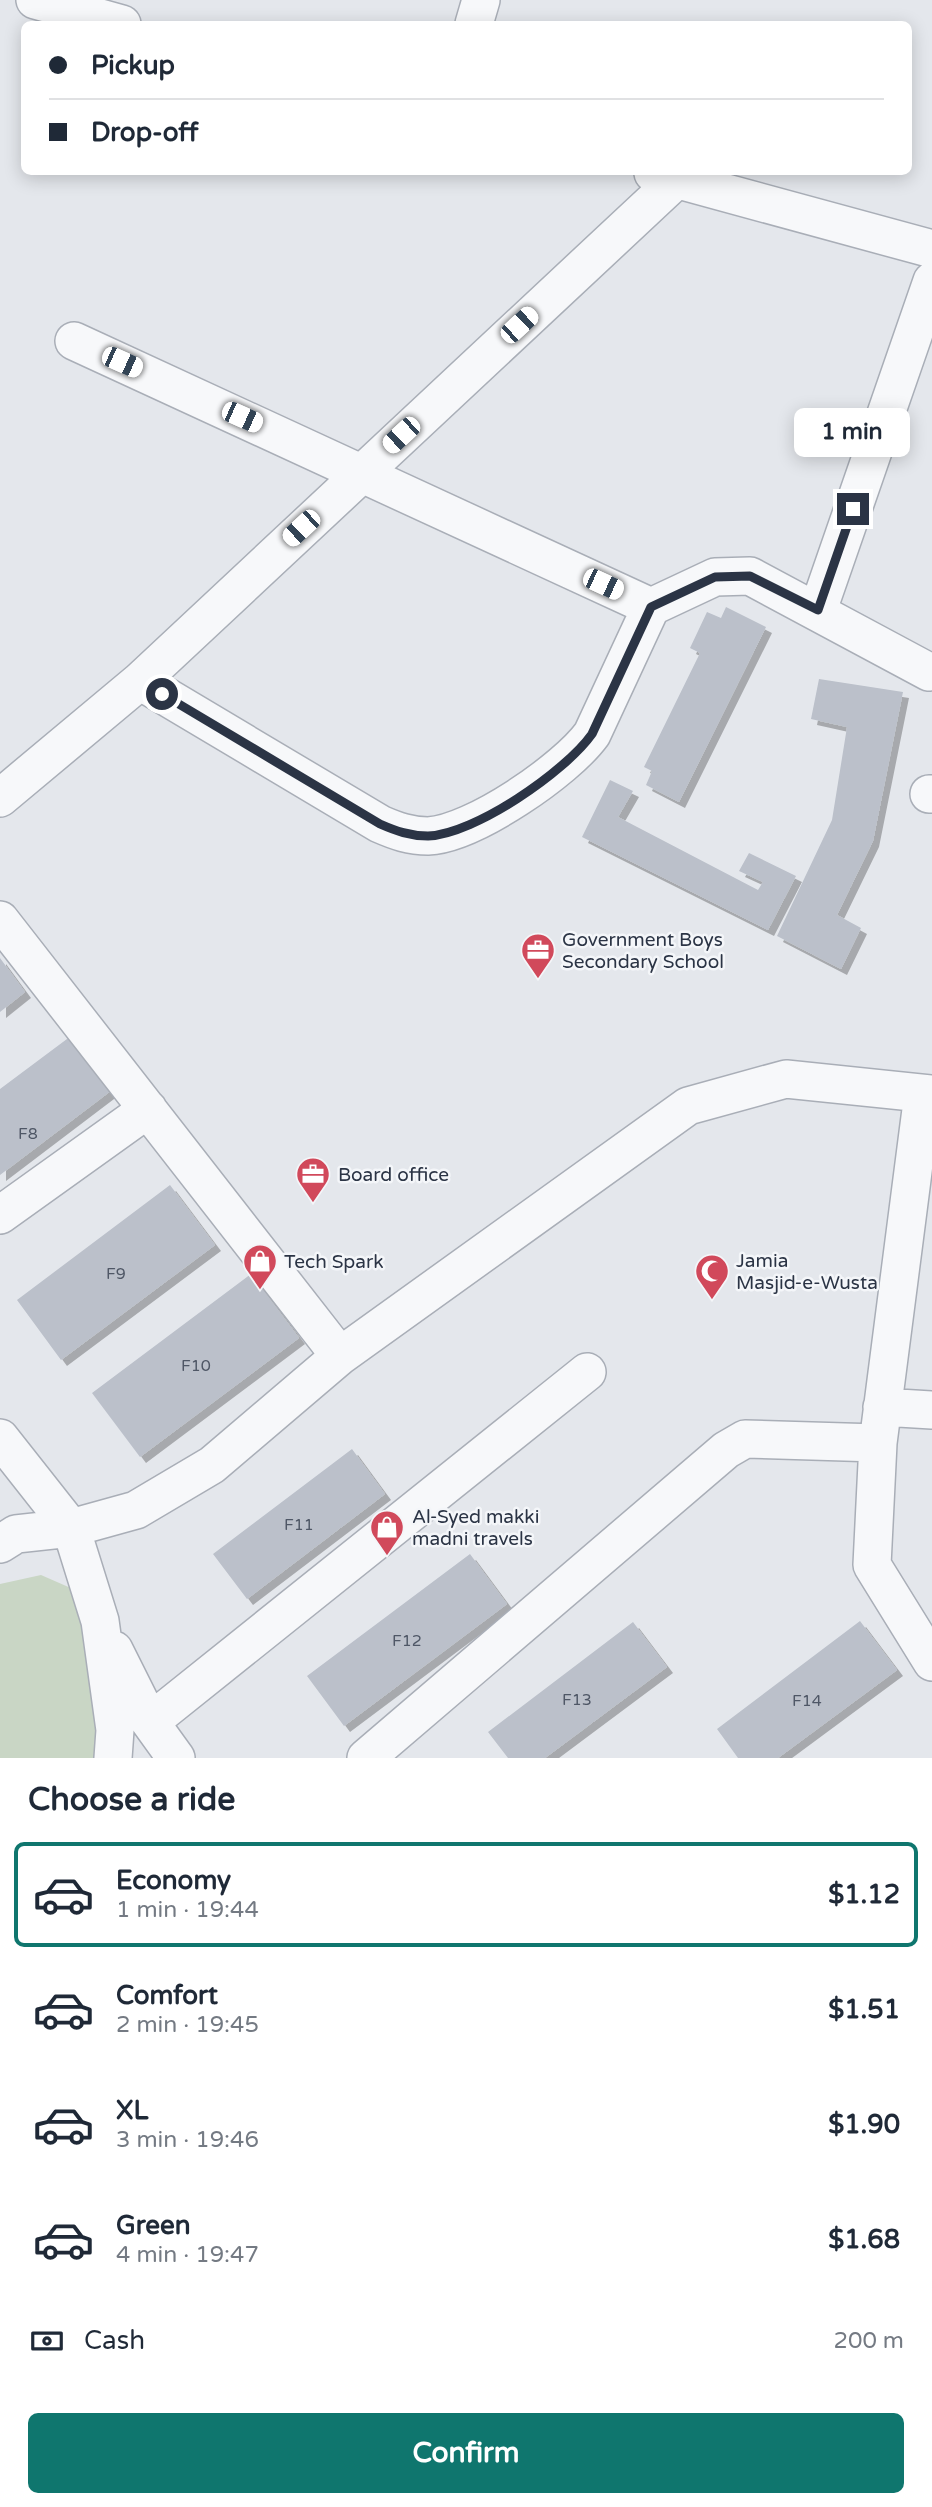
<!DOCTYPE html>
<html lang="en">
<head>
<meta charset="utf-8">
<style>
  body { margin:0; font-family:"Varela Round",sans-serif; background:#f2f2f3; color:#1f2937; height:100vh; display:flex; flex-direction:column; font-size:26px; white-space:nowrap }
  * { box-sizing:border-box; margin:0 }
  p { font-size:23px; color:#747a83 }
  .icon { flex:none; width:38px; height:38px; fill:none; stroke:currentColor; stroke-width:2; stroke-linecap:round; stroke-linejoin:round }
  .map { position:relative; height:1758px; overflow:hidden }
  .panel { display:flex; flex-direction:column; background:#fff; flex:1 }
  .panel>* { flex:none }
  .top-card { position:absolute; left:21px; top:21px; width:891px; height:154px; border-radius:10px; box-shadow:0 4px 18px #0003; display:grid; align-content:center; height:154px; padding:0 28px; background:#fff }
  .end { position:absolute; width:32px; height:32px; margin:-16px; border:9px solid #2b3445; background:#fff; box-shadow:0 0 0 4px #fff }
  .from { border-radius:50% }
  .bubble { position:absolute; height:49px; border-radius:10px; background:#fff; box-shadow:0 4px 18px #0003; font-size:23px; font-weight:800; line-height:49px; text-align:center }
  .car { position:absolute; width:21px; height:42px; margin:-21px -10px; border-radius:9px; box-shadow:0 0 5px 2px #0007; background:linear-gradient(#fff 24%,#345 0 40%,#fff 0 76%,#345 0 86%,#fff 0) }
  .top-card b { display:flex; align-items:center; gap:24px; height:66px; font-size:26px }
  .top-card b+b { border-top:2px solid #e0e1e3 }
  .top-card i { width:18px; height:18px; background:#1f2937 }
  ul { padding:0; list-style:none }
  li { display:flex; align-items:center; gap:21px; height:105px; margin:0 14px 10px; padding:0 14px; border:4px solid transparent; border-radius:10px }
  li div { flex:1 }
  li b { display:block; font-size:26px }
  li em { font-style:normal; font-weight:800 }
  li.current { border-color:#0f766e }
  li>.icon { width:63px; height:63px; stroke-width:1.5 }
  h2 { padding:0 28px; font-size:32px; line-height:84px }
  .pay { display:flex; align-items:center; gap:18px; height:77px; padding:0 28px; font-size:26px }
  .pay p { margin-inline-start:auto }
  .action { display:flex; gap:14px; margin-top:auto; padding:14px 28px }
  .action a { flex:1; height:80px; border-radius:10px; background:#0f766e; color:#fff; font-size:28px; font-weight:800; line-height:80px; text-align:center }
  .map>svg:first-child { display:block }
  .green { fill:#c9d6c5 }
  .building { fill:#bbc0ca; filter:url(#shadow) }
  .lines { fill:none; stroke-linecap:round; stroke-linejoin:round }
  .street-casing { stroke:#a9aeb7; stroke-width:40 }
  .street { stroke:#f7f8fa; stroke-width:37 }
  .route { stroke:#2b3445; stroke-width:9 }
  .labels { text-anchor:middle; stroke-width:5; stroke-linejoin:round; paint-order:stroke }
  .number-label { font-size:16px; fill:#4f5766 }
  .poi-label { font-size:19px; fill:#2b3445; stroke:#f4f6f9; text-anchor:start }
</style>
</head>
<body>
<div class="map">
<svg width="932" height="1758" viewBox="0 0 932 1758">
  <defs>
    <filter id="shadow"><feDropShadow dx="6" dy="6" stdDeviation="0" flood-color="#0004"/></filter>
  </defs>
  <rect width="100%" height="100%" fill="#e4e7ec"/>
  <path class="green" d="M41,1575l32,14 22,38 3,131h-98v-174z"/>
  <path class="building" d="M726,607l40,20 -87,175 -33,-17 6,-14 -8,-4 56,-114 -10,-5 17,-36 14,6z
    M819,679l84,13 -30,149 -36,74 24,13 -20,41 -64,-33 55,-116 15,-93 -36,-8z
    M610,780l23,11 -15,26 140,73 5,-8 -24,-11 10,-18 47,23 -28,54 -186,-93z
    M0,958l25,34 -25,20z
    M71,1036l41,54 -112,85v-86z
    M170,1185l45,60 -154,115 -44,-60z
    M251,1274l48,64 -159,119 -48,-64z
    M352,1449l33,45 -138,105 -34,-45z
    M470,1554l37,50 -163,122 -37,-50z
    M860,1621l37,49 -119,88h-40l-21,-29z
    M633,1622l34,45 -122,91h-37l-20,-26z"/>
  <g class="lines">
    <g class="street-casing">
      <path id="street" d="M35,0l87,24
        M474,24l7,-24
        M653,173l279,76
        M74,341l577,266 64,-30 35,-1 179,96
        M818,610l114,-329
        M140,681l240,143c16,7 30,12 48,12 45,-2 138,-66 164,-102l59,-127
        M929,794h3
        M0,798l140,-117 536,-501
        M0,920l340,436
        M923,1094l-45,349 -6,122 60,97
        M0,1215l148,-106
        M882,1407l50,3
        M0,1438l71,90 29,93 15,109 -2,28
        M0,1544l16,-10 55,-6 65,-18 76,-45 128,-109 348,-250 98,-27 146,15
        M114,1650l36,72 26,36
        M150,1722l437,-350
        M366,1758l360,-308 19,-11 133,4"/>
    </g>
    <use href="#street" class="street"/>
  </g>
  <g class="lines">
    <path class="route" d="M162,694l218,130c16,7 30,12 48,12 47,-2 137,-64 164,-102l59,-127 64,-30 35,-1 68,34 35,-101"/>
  </g>
  <defs>
    <g id="office-pin" transform="scale(1.75)"><path d="M0 17L-7.5 6A9.5 9.5 0 1 1 7.5 6Z" fill="#d1495b" stroke="#f4f6f9"/><path d="M-6-3h4V-5.5h4V-3h4V5H-6ZM-1-4.5V-3h2v-1.5ZM-6 0V1H6V0Z" fill="#fff"/></g>
    <g id="shop-pin" transform="scale(1.75)"><path d="M0 17L-7.5 6A9.5 9.5 0 1 1 7.5 6Z" fill="#d1495b" stroke="#f4f6f9"/><path d="M-5-2.5h2.3a2.7 3.5 0 0 1 5.4 0H5L5.5 6h-11ZM-1.5-2.5h3a1.5 2.3 0 0 0-3 0Z" fill="#fff"/></g>
    <g id="mosque-pin" transform="scale(1.75)"><path d="M0 17L-7.5 6A9.5 9.5 0 1 1 7.5 6Z" fill="#d1495b" stroke="#f4f6f9"/><path d="M3.5-4.9A6 6 0 1 0 3.5 4.9A5 5 0 1 1 3.5-4.9Z" fill="#fff"/></g>
  </defs>
  <g fill-rule="evenodd">
    <use href="#office-pin" x="538" y="950"/>
    <use href="#office-pin" x="313" y="1174"/>
    <use href="#shop-pin" x="260" y="1261"/>
    <use href="#mosque-pin" x="712" y="1271"/>
    <use href="#shop-pin" x="387" y="1527"/>
  </g>
  <g class="labels">
    <g class="number-label">
      <text x="28" y="1139">F8</text>
      <text x="116" y="1279">F9</text>
      <text x="196" y="1371">F10</text>
      <text x="299" y="1530">F11</text>
      <text x="407" y="1646">F12</text>
      <text x="577" y="1705">F13</text>
      <text x="807" y="1706">F14</text>
    </g>
    <g class="poi-label">
      <text x="562" y="946">Government Boys<tspan x="562" dy="22">Secondary School</tspan></text>
      <text x="338" y="1181">Board office</text>
      <text x="736" y="1267">Jamia<tspan x="736" dy="22">Masjid-e-Wusta</tspan></text>
      <text x="284" y="1268">Tech Spark</text>
      <text x="412" y="1523">Al-Syed makki<tspan x="412" dy="22">madni travels</tspan></text>
    </g>
  </g>
</svg>
<i class="end from" style="left:162px;top:694px"></i>
<i class="end" style="left:853px;top:509px"></i>
<div class="bubble" style="left:794px;top:408px;width:116px">1 min</div>
<i class="car" style="left:519px;top:325px;rotate:47deg"></i>
<i class="car" style="left:122px;top:362px;rotate:114deg"></i>
<i class="car" style="left:242px;top:417px;rotate:114deg"></i>
<i class="car" style="left:401px;top:435px;rotate:227deg"></i>
<i class="car" style="left:301px;top:528px;rotate:227deg"></i>
<i class="car" style="left:603px;top:584px;rotate:115deg"></i>
<div class="top-card">
<b><i class="from"></i>Pickup</b>
<b><i></i>Drop-off</b>
</div>
</div>
<section class="panel">
<h2>Choose a ride</h2>
<ul>
<li class="current"><svg class="icon" aria-label="car" viewBox="0 0 24 24"><path d="M5 17H2v-5l4-1 3-4h7l3 4 3 1v5h-3M9 17h6M6 11h13"/><circle cx="7" cy="17" r="2"/><circle cx="17" cy="17" r="2"/></svg><div><b>Economy</b><p>1 min · 19:44</p></div><em>$1.12</em></li>
<li><svg class="icon" aria-label="car" viewBox="0 0 24 24"><path d="M5 17H2v-5l4-1 3-4h7l3 4 3 1v5h-3M9 17h6M6 11h13"/><circle cx="7" cy="17" r="2"/><circle cx="17" cy="17" r="2"/></svg><div><b>Comfort</b><p>2 min · 19:45</p></div><em>$1.51</em></li>
<li><svg class="icon" aria-label="car" viewBox="0 0 24 24"><path d="M5 17H2v-5l4-1 3-4h7l3 4 3 1v5h-3M9 17h6M6 11h13"/><circle cx="7" cy="17" r="2"/><circle cx="17" cy="17" r="2"/></svg><div><b>XL</b><p>3 min · 19:46</p></div><em>$1.90</em></li>
<li><svg class="icon" aria-label="car" viewBox="0 0 24 24"><path d="M5 17H2v-5l4-1 3-4h7l3 4 3 1v5h-3M9 17h6M6 11h13"/><circle cx="7" cy="17" r="2"/><circle cx="17" cy="17" r="2"/></svg><div><b>Green</b><p>4 min · 19:47</p></div><em>$1.68</em></li>
</ul>
<div class="pay"><svg class="icon" aria-label="cash" viewBox="0 0 24 24"><path d="M3 7h18v10H3z"/><circle cx="12" cy="12" r="2"/></svg>Cash<p>200 m</p></div>
<div class="action"><a>Confirm</a></div>
</section>
</body>
</html>
